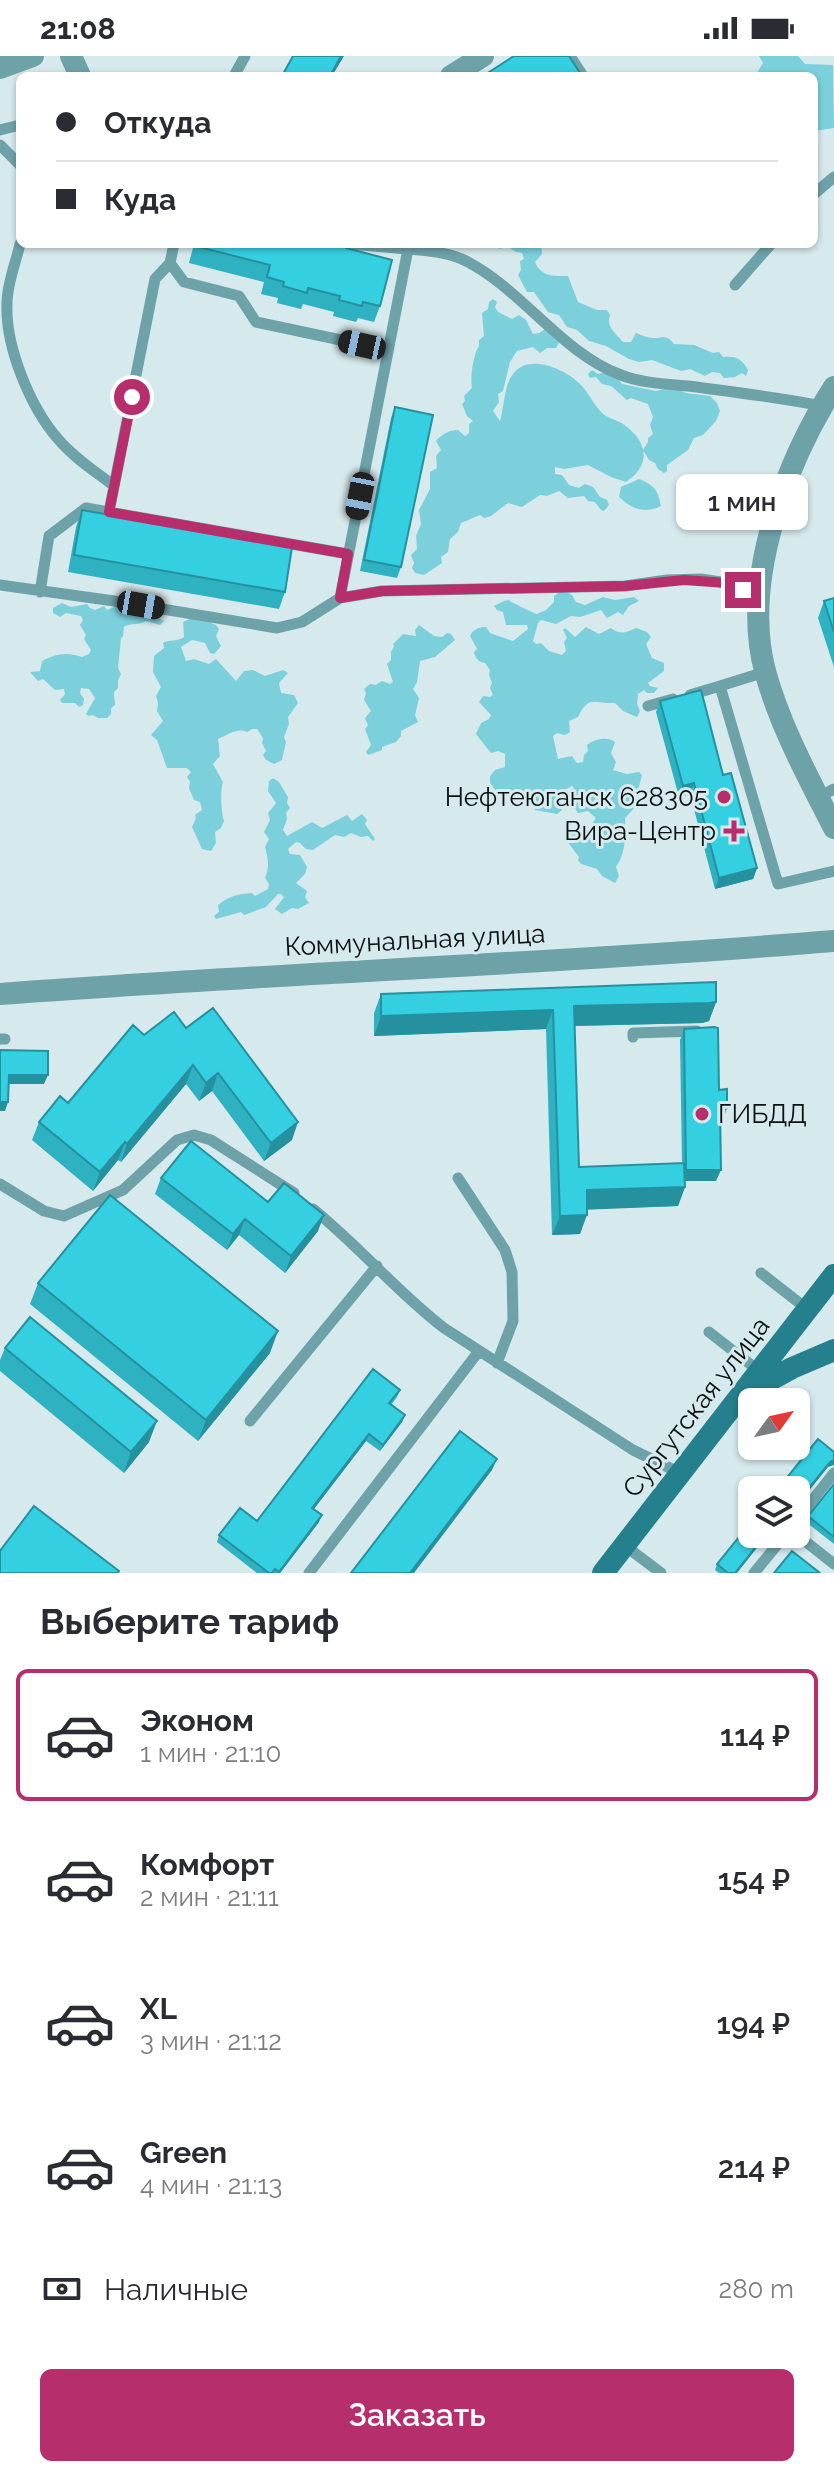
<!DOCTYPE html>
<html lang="ru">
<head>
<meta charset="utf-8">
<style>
  body { margin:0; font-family:Raleway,sans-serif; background:#f2f2f3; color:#2b2b33; height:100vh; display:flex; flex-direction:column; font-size:30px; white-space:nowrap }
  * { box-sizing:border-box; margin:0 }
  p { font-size:26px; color:#7c7c81 }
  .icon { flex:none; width:44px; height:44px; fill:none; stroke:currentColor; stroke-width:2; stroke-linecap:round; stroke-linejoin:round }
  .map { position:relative; height:1517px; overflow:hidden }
  .drawer { display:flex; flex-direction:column; background:#fff; flex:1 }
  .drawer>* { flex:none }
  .top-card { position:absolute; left:16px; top:16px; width:802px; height:176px; border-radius:12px; box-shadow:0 2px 6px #0004; display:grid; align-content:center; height:176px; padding:0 40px; background:#fff }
  .needle { width:52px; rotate:57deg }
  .controls { position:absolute; left:738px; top:1332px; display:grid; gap:16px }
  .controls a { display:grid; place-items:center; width:72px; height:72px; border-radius:12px; background:#fff; box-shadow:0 2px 6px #0004; font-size:40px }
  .end { position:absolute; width:36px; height:36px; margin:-18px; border:10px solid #b72e6c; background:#fff; box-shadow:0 0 0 4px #fff }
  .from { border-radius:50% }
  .bubble { position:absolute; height:56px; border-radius:12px; background:#fff; box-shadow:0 2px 6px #0004; font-size:26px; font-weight:600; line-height:56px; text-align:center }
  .car { position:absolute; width:24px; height:48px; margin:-24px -12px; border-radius:10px; box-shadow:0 0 6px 2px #0007; background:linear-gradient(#222 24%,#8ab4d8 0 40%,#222 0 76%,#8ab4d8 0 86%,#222 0) }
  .top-card b { display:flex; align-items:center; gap:28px; height:76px; font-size:30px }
  .top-card b+b { border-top:2px solid #e1e1e2 }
  .top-card i { width:20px; height:20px; background:#2b2b33 }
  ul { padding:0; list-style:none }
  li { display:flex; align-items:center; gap:24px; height:132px; margin:0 16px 12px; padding:0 24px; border:4px solid transparent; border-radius:12px }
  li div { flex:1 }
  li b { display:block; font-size:30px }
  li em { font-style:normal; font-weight:600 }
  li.current { border-color:#b72e6c }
  li>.icon { width:72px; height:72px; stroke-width:1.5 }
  h2 { padding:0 40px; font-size:36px; line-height:96px }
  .pay { display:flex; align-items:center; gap:20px; height:88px; padding:0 40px; font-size:30px }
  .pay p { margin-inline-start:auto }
  .action { display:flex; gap:16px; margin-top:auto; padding:16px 40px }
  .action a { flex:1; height:92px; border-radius:12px; background:#b72e6c; color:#fff; font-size:32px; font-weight:600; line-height:92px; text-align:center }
  .status { display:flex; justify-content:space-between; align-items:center; height:56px; padding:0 40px; background:#fff; direction:ltr }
  .status svg { height:22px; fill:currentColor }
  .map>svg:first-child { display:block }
  .green { fill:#7bd0dc }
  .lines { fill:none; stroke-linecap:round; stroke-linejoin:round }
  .service { stroke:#6ea2a9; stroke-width:11 }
  .minor { stroke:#6ea2a9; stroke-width:22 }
  .secondary { stroke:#23808c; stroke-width:22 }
  .wall { fill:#2eb2c2 }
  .shaded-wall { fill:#25919e }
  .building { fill:#35cfe2; stroke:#25919e; stroke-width:2 }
  .route { stroke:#b72e6c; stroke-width:10 }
  .poi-dot { fill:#b72e6c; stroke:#d6e9ec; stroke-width:3 }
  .labels { text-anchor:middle; stroke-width:6; stroke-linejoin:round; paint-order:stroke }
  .poi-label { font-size:26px; fill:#0a1011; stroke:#d6e9ec; text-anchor:end }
  .street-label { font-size:26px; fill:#0a1011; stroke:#d6e9ec }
</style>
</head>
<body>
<div class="status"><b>21:08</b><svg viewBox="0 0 49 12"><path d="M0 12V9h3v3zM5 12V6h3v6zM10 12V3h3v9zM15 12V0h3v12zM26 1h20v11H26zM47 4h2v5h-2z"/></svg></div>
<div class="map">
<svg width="834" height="1517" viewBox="0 0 834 1517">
  <rect width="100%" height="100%" fill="#d6e9ec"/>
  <path class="green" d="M759,0h39l7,8 28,1 1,63 -20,3v-55h-59l8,-13z
    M501,188h40l1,10 -7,8c6,15 19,14 33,14l10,26 19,8h10l3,5c-4,12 5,18 13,27h8l5,-9c5,2 12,5 17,5 10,0 14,-4 21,6l20,1 19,8 6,-1 4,5c13,-1 18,1 25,13l-2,6 -4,-3 -7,4 -11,1 -4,-5 -8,-1 -7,4 -15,-7 -9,2 -29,-11 -13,2 -10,-3 -23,-13 -17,-5 -12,-11 -10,-3 -8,-12 -11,-3 -14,-20h-7l-9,-17 3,-5 -1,-9 4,-2 -2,-6 -6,-1 -8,-5 -9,2 -1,-2z
    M493,243l4,3 -2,5 3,5 14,7 7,-4 7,5 7,14 6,-1 8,-5 13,13 -4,7h-9l-7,5 -7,-6 -16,4 -7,11 -7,29 -5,3 1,8 -6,9 7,10c4,-13 4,-36 13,-47 16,-21 51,-5 66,9 9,8 14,21 23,30 5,5 15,7 21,11 25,17 29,41 3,58l-15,-5 -23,-12 -24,4 -9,-2v7l7,1 7,10 10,3 6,-4 8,3 7,10 7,3 2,5 -5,6 -3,-1 -6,-8 -7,-1 -4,-5 -16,2 -9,-7 -12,5 -7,-1 -18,12 -14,-4 -17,13 -7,2 -4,-3 -19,8 -3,9 -8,7 -2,13 -7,5 1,6 -18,12 -9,-2 -3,-5 2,-5 -3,-8 6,-6 -1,-13 5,-12 -2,-14 11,-21v-17l7,-4 -1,-12 5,-6 -5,-9c6,-7 13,-11 22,-11l7,6 4,-3v-9l4,-3 -6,-5 -5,-12 3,-3 -1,-5 8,-8c-2,-10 1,-33 7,-42v-6l5,-4 -2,-23 6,-4 1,-7z
    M592,314l6,4 11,-3 7,4 6,9 34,7 16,-4 14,6 24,3 7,7 3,8 -4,10 -13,14 -9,3 -6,12 -21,15v6l-3,2 -6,-4 -3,-6 -6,-3 -6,-10 5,-8v-4l5,-4 -3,-9 3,-8 -5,-13 -17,-6 -4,2 -16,-14 -9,-2 -6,-7 -6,1 -2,-4z
    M639,423c15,6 19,11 22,27 -17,8 -29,3 -42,-9l2,-10z
    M563,534l9,5 4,7 9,3 18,-8 12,3 19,-3 5,4 -10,5 -6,9 -5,-3 -11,6 -6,-8 -21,7 -9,-1 -15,8 -15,-4 -3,3 -5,18 3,3 5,-1 8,8 13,4 4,-4 -2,-9 3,-4 -4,-8 2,-2 10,9 11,-10 13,7 12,-6c9,7 15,5 25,0l11,4 4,5 -5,7 6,14 12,5v8l-16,12 2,3 8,2 -4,5h-7l-3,-3 -6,4 -1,10 3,7 -3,6 -14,-6 -8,-8c-20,1 -26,-9 -37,14l-9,4 1,11 -5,3 -8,-2 -4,3 5,23 14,-3 5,7 6,-1 1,-7 4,-4 -1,-6c7,-6 21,-9 28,-3l-4,11 5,9 -3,8 14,4 12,-2 3,3 -7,26 2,4 -12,13c1,15 1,35 -9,49l3,9 -4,7 -13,-7 -5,-7 -16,-5 -3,-4 1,-3 -12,-16 4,-8 19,-6 6,-9 -8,-7 -10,2c-5,-9 -11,-16 -4,-25l-2,-2 -17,9 7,15 -5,4 -22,-4 -6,-14 -16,1 -15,-3 -8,-11v-7l5,-6 10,-3v-13l-7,-3 -7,2 -15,-19 5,-11 8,-4 2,-4 -12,-13 4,-6 7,1 3,-2 -3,-7 2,-5 -3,-8 1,-5 -5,-7c-7,-1 -9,-4 -11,-11l3,-3 -7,-13c3,-7 9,-9 16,-9l4,6 23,8 15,-12 -1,-4h-21l-3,-13 -6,-2 -3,-4 10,-5 5,-1c1,2 25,13 28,14l9,-4 8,-8v-6z
    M62,547l9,4 16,-3 3,4 5,2 9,-4 3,4 17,-7 28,5 5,9 7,4 -4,4 -14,-4c-7,5 -14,1 -22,6l-1,9 -2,2 -3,30 3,6 -3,6v8l-4,4 1,13 -4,3v6l-4,4h-9l-5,-3 -4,1 -3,-2 9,-16 -6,-9 -8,-1 -1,5 4,6 -1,6 -4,2 -4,-4h-13l-2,-3 5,-6 -1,-5 -9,1 -12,-11 -5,2 -8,-9 10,-1 2,-10c14,-8 26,-9 40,-4l7,-3 2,-4 -7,-11 2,-4 -6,-10 3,-5 -2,-4 -15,-3 -6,4 -7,-4v-5z
    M196,560l20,9 3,4 -3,7 5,10 -7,8 -4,-1 -5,-10 -13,-3 -11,7 5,14 8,-2 15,5 7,-5 20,22 8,-10 9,-1 12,6 18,-6 5,3 -9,10 2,10 13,2 4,8 -10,14 1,7 -5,13 2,5 -4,18 -8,4 -8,-4 -3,-5 3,-4 -4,-8 1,-5 -6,-9h-5l-5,3c-10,-5 -20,3 -29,7l2,17 -7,8 10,18c-3,9 -2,30 1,39l-3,7 -6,4 1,11 -5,8 -9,-2 -10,-22 4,-9 -1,-3 7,-5 -2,-8 -6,-2 -5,-12 1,-6 -3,-5 4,-5 -4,-4h-20l-10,-28 -6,-5 12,-14 -6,-10 1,-9 -2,-6 5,-9 -8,-15 1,-16 10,-8 -1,-5c7,-4 14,-1 21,-6l-1,-15z
    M419,569l15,11 8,1 5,-4 4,1 4,6 -20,17 -15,4 -3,21 -4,7 6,9 -4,17 3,7 -17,9v5l-5,6 -14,5v3l-14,5 -2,-3 5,-7 -6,-16 3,-4 -3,-7 6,-7 -7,-11 2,-7 -2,-4 6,-5 6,1 6,-4 8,3 3,-2 -6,-18 4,-4v-8l3,-6 -1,-2 10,-10 13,2 -1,-6z
    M273,722l6,4 9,15 -1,6 3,5 -4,5 1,6 -4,11 4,6 25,-14 10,6 25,-13 5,6 10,-7 5,6 -2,4 10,15 -2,2 -5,-5 -7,1 -10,-4 -7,4 -9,-2 -22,15 -7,-1 -6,-6 -4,-1 -8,7 2,5 10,1 7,12 -2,7 -9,9 11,8 -2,6 4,6 -11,6 -6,-1 -10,6 -7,-5 9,-12 -3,-3h-3l-12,13 -22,8 -3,-3 -25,7 -2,-3 5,-4 -1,-7c11,-9 20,-11 34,-12l3,3 13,-7 1,-5 -4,-6c5,-11 3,-20 0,-31l4,-8 -5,-7 6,-12 -2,-7 8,-10 -8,-12 1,-10z"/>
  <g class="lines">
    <path class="service" d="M570,0l13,20
      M234,20l11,-20
      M0,74l20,-5
      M0,89l20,20
      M814,138l20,-17
      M20,188c-4,18 -13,40 -13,59 -2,43 23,104 51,136 16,19 37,32 56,47
      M174,188l-4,19 14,19 55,14 17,26 132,28
      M350,188l58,5
      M735,229l36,-41
      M109,456l46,-233 15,-16
      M0,529l114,16 163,27 25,-6 38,-24
      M40,536l9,-56 37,-28 262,46
      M758,542l-31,-15 -26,-4 -34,1 -42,6 -243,5 -42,7 68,-349c21,2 42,3 60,13 55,29 94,91 153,113 21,8 45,9 67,11 45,6 89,11 134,20
      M765,616l-45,14 58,198 56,-13
      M690,639l30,-9
      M648,650l25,-7
      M818,741l16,-8
      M633,981v-4l64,-2
      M0,983h5
      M458,1122l47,72 7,22 1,49 -16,42
      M0,1128l44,27 20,5 59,-26 54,-50 17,-5 17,5 83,53
      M313,1153c46,37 84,83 131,119l189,122 47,23
      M761,1217l46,36
      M709,1276l50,39
      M250,1365l127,-155
      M796,1465l38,-48
      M796,1478l38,30
      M624,1489l37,28
      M309,1517l170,-222
      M754,1517l32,-39"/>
    <path class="minor" d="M71,0l9,20
      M0,12l33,-12
      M451,20l32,-20
      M834,331c-48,75 -93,194 -69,284 15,55 43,106 69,157
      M0,938c278,-21 556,-30 834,-53"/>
    <path class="secondary" d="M750,1335l42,-23 42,-18
      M603,1517l231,-298"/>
  </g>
  <path class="wall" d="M194,188h153l-1,4 34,58 -6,16 -16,-4 -2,4 -23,-6 1,-4 -31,-8 -2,5 -24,-6 1,-5 -17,-4 3,-12 -75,-19z
    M395,351l6,160 -4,11 -37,-7 31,-153z
    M82,454l203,82 -6,17 -211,-37 8,-45z
    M834,542v69l-16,-49 6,-17z
    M660,645l63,74 34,93 -4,11 -38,10 -25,-95 -11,3 -23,-85z
    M381,938l335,8 -7,19 -7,2 -128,3 5,141 103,-3 -2,-124 4,-11 35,61 4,29h-3l-4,62h-31v6l-7,19 -91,3 -7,25 -28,1 -6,-206 -172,7v-23z
    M186,972l106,112 -28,21 -52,-70 -13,10 -13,-17 -65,78 -3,-2 -25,31 -61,-51 7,-18 29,-19 76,-68z
    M161,1122l107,24 50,29 -33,42 -46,-38 -12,15 -72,-56z
    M38,1227l232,70 -72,88 -168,-137z
    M5,1292l144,94 -25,31 -124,-102v-11z
    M400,1334l-3,7 -6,8 14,10 -3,7 -22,29 -14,-10 -52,68 5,13 -39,51h-23l-40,-31 2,-7 38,-14z
    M834,1428v60l-28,-22 2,-6z
    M717,1508l20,9h-18l-4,-3z"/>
  <path class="shaded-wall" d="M341,0h3l-12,20h-2z
    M694,727l-4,11 -11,3 4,-11z
    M757,812l-4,11 -38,10 4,-11z
    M716,946l-7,19 -7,2 -135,3 7,-20z
    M553,954l-7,19 -172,7 7,-20z
    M193,1009l-7,19 -65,78 6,-18z
    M218,1017l-6,18 -13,10 7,-18z
    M9,1019h39l-4,9h-38z
    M0,1046h8l-3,9h-5z
    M720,1052h7l-4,11h-7z
    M298,1066l-6,18 -28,21 7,-18z
    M125,1086l-7,18 -25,31 7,-19z
    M686,1114h35l-5,11h-34z
    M685,1131l-7,19 -98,4 7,-20z
    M324,1159l-6,16 -33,42 6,-17z
    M587,1159l-7,19 -28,1 8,-19z
    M245,1163l-6,16 -12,15 6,-16z
    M278,1275l-8,22 -72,88 8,-21z
    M405,1359l-3,7 -22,29 3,-6z
    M157,1365l-8,21 -25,31 7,-21z
    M369,1378l-3,7 -56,73 2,-6z
    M497,1403l-5,11 -78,103h-4z
    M834,1404v5l-6,2 -32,40v-3l34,-42z
    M322,1459l-3,7 -39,51h-2z
    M766,1478h2l-31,39h-2z"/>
  <path class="building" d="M293,0h48l-11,20h-48z
    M514,0h55l13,20h-99z
    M196,188h151l-1,4 46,12 -12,46 -17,-4 -1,4 -23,-6 1,-4 -32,-8 -1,5 -24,-7 1,-4 -17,-5 3,-12 -75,-19z
    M395,351l38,8 -32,152 -37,-7z
    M82,454l210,37 -7,45 -211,-37z
    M834,542v34l-10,-31z
    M701,634l22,85 8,-2 26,95 -38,10 -25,-95 -11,3 -23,-85z
    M716,926v20l-7,1 -135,3 5,161 105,-4 1,24 -98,3v25l-27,1 -7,-206 -172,6v-22z
    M213,952l85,114 -27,21 -53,-70 -12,10 -13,-18 -66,79 -2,-2 -25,30 -61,-50 21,-26 8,7 65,-78 11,10 30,-23 12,16z
    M714,971l4,1 1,62 8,-1v19h-7l1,62h-35l-2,-141z
    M0,994l48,1v24h-39l-1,27h-8z
    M191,1085l77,61 16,-19 40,32 -33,41 -46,-37 -12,15 -72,-56z
    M110,1139l168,136 -72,89 -168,-137z
    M30,1261l127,104 -26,31 -126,-104z
    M373,1313l27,21 -11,13 16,12 -22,30 -14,-11 -57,74 10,7 -43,57 -4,-3 -3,4h-3l-50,-38 21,-27 17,13z
    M460,1375l37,28 -87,114h-59z
    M818,1383l16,13v8l-4,2 -34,42v-14h-19z
    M834,1428v53l-26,-21z
    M34,1450l85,65 -1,2h-118v-22z
    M752,1465v13h14l-31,39h-7l-11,-9z
    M792,1495l28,22h-46z"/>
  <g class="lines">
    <path class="route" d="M132,341l-23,115 239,42 -8,44 42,-7 243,-5 59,-6 43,3 16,7"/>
  </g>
  <g class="poi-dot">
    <circle cx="724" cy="741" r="8"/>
    <path d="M730 763h8v8h8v8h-8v8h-8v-8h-8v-8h8z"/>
    <circle cx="702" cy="1058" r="8"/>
  </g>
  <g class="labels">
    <g class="poi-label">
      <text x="708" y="750">Нефтеюганск 628305</text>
      <text x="716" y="784">Вира-Центр</text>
      <text x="718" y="1067" text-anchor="start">ГИБДД</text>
    </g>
    <g class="street-label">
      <text transform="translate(415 884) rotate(-3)" y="9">Коммунальная улица</text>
      <text transform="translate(696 1351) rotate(-52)" y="9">Сургутская улица</text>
    </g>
  </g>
</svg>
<div class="controls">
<a><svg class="needle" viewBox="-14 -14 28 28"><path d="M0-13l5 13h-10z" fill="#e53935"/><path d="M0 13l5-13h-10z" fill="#7c7c81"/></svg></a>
<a><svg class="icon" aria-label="layers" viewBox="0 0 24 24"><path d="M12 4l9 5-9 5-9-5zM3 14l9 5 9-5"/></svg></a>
</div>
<i class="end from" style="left:132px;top:341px"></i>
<i class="end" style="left:743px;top:534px"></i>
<div class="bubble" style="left:676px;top:418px;width:132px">1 мин</div>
<i class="car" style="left:362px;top:289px;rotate:282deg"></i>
<i class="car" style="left:360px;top:440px;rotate:191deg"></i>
<i class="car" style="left:141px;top:549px;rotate:100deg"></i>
<div class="top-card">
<b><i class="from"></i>Откуда</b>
<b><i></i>Куда</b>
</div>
</div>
<section class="drawer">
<h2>Выберите тариф</h2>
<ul>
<li class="current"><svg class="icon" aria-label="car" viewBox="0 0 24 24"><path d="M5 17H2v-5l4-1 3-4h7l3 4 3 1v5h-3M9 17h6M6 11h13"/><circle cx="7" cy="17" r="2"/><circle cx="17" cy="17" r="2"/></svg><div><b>Эконом</b><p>1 мин · 21:10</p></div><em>114 ₽</em></li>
<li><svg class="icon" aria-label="car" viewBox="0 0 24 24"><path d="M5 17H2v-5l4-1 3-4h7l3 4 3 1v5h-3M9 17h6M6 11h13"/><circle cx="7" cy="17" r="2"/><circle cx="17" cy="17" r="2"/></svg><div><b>Комфорт</b><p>2 мин · 21:11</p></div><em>154 ₽</em></li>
<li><svg class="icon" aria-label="car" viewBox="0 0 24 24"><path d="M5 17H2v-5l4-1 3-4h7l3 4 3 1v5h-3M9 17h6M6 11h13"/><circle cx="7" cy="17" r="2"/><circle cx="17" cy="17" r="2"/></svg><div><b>XL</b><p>3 мин · 21:12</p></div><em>194 ₽</em></li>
<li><svg class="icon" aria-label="car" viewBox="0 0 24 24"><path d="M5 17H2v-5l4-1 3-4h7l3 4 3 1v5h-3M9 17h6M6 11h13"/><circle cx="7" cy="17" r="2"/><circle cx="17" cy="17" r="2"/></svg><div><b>Green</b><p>4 мин · 21:13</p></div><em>214 ₽</em></li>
</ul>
<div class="pay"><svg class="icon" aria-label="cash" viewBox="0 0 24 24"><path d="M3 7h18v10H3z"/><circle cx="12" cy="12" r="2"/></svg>Наличные<p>280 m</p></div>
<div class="action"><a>Заказать</a></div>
</section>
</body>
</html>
